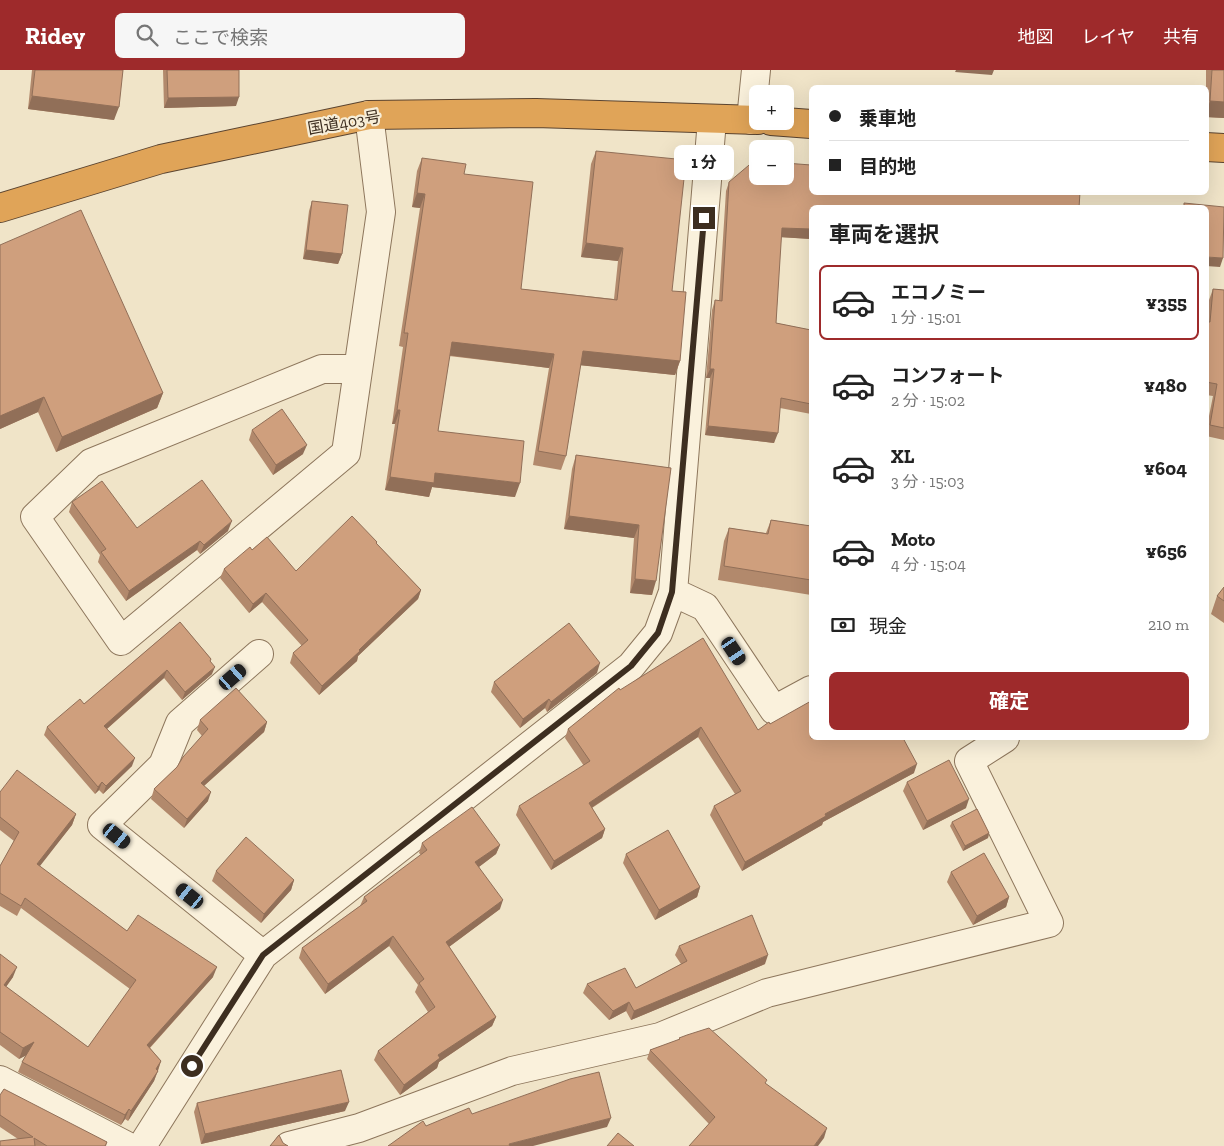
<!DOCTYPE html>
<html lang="ja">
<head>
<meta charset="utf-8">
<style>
  body { margin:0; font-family:"Zilla Slab","Noto Sans JP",serif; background:#f6f6f6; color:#222; height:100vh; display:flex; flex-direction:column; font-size:19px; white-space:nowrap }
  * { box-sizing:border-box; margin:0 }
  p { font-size:16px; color:#767676 }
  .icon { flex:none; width:28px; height:28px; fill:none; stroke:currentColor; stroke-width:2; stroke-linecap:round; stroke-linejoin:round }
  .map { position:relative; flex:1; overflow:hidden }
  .drawer { position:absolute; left:809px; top:135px; width:400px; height:535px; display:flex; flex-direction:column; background:#fff; border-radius:8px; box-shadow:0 5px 20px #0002 }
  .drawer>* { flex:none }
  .banner { position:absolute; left:809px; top:15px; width:400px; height:110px; border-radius:8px; box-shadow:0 5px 20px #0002; display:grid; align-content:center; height:110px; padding:0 20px; background:#fff }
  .buttons { position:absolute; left:749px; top:15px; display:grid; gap:10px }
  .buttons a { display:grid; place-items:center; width:45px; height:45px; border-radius:8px; background:#fff; box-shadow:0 5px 20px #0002; font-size:25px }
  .end { position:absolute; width:22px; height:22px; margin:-11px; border:6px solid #3d2e20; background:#fff; box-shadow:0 0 0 2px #fff }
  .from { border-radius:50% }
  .bubble { position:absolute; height:35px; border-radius:8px; background:#fff; box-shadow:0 5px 20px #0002; font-size:16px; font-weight:700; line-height:35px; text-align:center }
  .car { position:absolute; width:15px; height:30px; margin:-15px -8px; border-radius:6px; box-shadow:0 0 4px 1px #0007; background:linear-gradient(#222 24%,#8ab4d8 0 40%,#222 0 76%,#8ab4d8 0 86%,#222 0) }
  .banner b { display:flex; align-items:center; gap:18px; height:48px; font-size:19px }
  .banner b+b { border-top:1px solid #e0e0e0 }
  .banner i { width:12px; height:12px; background:#222 }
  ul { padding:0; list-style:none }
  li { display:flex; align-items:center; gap:15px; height:75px; margin:0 10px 8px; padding:0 10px; border:2px solid transparent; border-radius:8px }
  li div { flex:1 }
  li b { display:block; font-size:19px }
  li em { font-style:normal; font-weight:700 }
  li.active { border-color:#9e2a2b }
  li>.icon { width:45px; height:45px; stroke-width:1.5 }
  h2 { padding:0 20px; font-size:22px; line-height:60px }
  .pay { display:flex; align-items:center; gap:12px; height:55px; padding:0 20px; font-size:19px }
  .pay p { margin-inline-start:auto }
  .cta { display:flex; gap:10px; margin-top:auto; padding:10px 20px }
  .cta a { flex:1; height:58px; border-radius:8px; background:#9e2a2b; color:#fff; font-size:20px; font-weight:700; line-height:58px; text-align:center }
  header { display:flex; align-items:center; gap:30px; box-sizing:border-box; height:70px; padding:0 25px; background:#9e2a2b; color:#fff }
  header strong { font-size:24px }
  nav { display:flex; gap:28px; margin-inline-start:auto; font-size:18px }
  .search { width:350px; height:45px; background:#f6f6f6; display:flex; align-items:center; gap:12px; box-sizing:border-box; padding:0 18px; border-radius:8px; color:#767676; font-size:19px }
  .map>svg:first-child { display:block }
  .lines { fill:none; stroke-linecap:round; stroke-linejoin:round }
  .street-casing { stroke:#8d765c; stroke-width:30 }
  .highway-casing { stroke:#5b4430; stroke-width:30 }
  .street { stroke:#faf1dc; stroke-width:28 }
  .highway { stroke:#e0a458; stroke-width:28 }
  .wall { fill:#b2896c }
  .shaded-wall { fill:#916f58 }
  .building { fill:#cf9f7d; stroke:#916f58 }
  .route { stroke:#3d2e20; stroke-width:6 }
  .labels { text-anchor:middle; stroke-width:4.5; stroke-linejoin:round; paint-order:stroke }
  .street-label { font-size:16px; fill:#3d2e20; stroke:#f7eed8 }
</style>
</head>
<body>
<header>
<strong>Ridey</strong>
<div class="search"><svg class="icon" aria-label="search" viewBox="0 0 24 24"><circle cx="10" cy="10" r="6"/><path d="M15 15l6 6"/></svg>ここで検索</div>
<nav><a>地図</a><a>レイヤ</a><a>共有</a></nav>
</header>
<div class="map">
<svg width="1224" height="1076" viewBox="0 0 1224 1076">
  <rect width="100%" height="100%" fill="#f0e4c8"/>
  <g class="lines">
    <g class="street-casing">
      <path id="street" d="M751,50l5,-50
        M358,299h-36l-231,94 -56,54 86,124 225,-188 35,-241 -12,-97
        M673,522l32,15 69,103 37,-20
        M259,584l-79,69 -17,42 -61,60 161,130
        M0,1010l127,66
        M142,1076l121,-191 368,-289 27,-33 15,-41 39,-472
        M289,1076l70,-18 153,-57 148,-34 107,-44 282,-70 -80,-162 36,-23"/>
    </g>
    <g class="highway-casing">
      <path id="highway" d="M771,51l40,3
        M1206,77l18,1
        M0,138l161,-49 208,-44 167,-2 222,7"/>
    </g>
    <use href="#street" class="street"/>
    <use href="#highway" class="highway"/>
  </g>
  <path class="wall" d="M32,0h91l-9,50 -86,-11z
    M163,0h57l16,36 -72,2z
    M1206,0h18v48l-18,-1z
    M596,81l76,140 8,70 -5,14 -95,-10 -14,91 -5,14 -28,-5 16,-97 -100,-12 -11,75 77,66 -83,-10 -3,10 -44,-7 10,-66h-3l11,-77 -4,-1 21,-138 -8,-1 5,-36 5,-13 42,16 57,115 93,10 4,-38 -37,-4 10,-93z
    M729,112l82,10 199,2v-2h70l-269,16v31l-30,-2 -5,86 35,7v84l-31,-6 -6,35 -69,-8 5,-57h-4l6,-68 3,-10 4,1 7,-110z
    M312,131l30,53 -4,10 -35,-5 6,-48z
    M0,175l163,148 -6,15 -101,44 -18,-40 -38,17z
    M1213,219l11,1v150l-18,-4v-5l7,-35 -7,-1v-73l3,-22z
    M252,360l51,24 -30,21 -24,-35z
    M576,385l95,13 -19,127 -22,-2 4,-55 -70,-9 8,-60z
    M72,432l65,26 91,3 -28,23 -3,-4 -71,51 -28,-39 2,-7 -31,-43z
    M771,450l40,6v69l-93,-15 6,-39 5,-13 37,5z
    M377,474l44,46 -3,9 -60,57 -1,5 -38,34 -29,-32 3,-10 9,-7 -40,-44 -13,11 -29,-35 4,-9 28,-19 44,21z
    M1224,517v36l-13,-9 6,-18z
    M180,552l31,37 -1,3 2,12 -30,26 -18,-22 -57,51 25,37 -29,28 -4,-4 -4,4 -51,-59 3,-8 37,-23z
    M597,603l-50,39 -2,-4 -25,20 -29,-36 3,-10z
    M620,620l138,40 12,-6 144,49 -91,49 -1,3 -80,46 -32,-56 4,-9 21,-12 -37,-57 -106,71 13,21 -3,9 -51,32 -35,-55 3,-9 65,-40 -19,-28 3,-9z
    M200,650l67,2 -3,10 -60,54 4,15 -24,27 -33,-29 3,-10 23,-22 25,-31 -5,-6z
    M907,712l59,26 -43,22 -20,-39z
    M0,722l76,22 -4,11 -33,41 88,65 86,46 -63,71 11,13 -3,10 -4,10 -26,40 -3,-2 -4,6 -103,-53 4,-10 4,-7 -7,4 -19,-14v-91l13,23 -7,10 82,60 42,-58 -109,-81 -4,8 -17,-10v-40l14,-25 -14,-11z
    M952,752l37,11 -1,5 -25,13 -13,-25z
    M422,773l78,2 -4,9 -17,13 21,42 -51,38 47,70 -4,9 -53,36 -2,6 -37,27 -26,-35 4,-9 50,-39 -13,-20 3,-7 -29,-39 -64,48 -26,-36 3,-10 58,-42 4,-9 57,-42 -2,-2z
    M626,784l74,33 -3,10 -42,23 -32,-57z
    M216,801l78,9 -3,10 -30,33 -49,-42z
    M951,802l58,25 -3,10 -33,18 -26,-43z
    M679,876l86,18 -134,56 -5,-9 -17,9 -26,-27 4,-9 49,4 45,-24 -6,-9z
    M679,968l87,46 58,54 -115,-14 -62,-65 3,-9 29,-10z
    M0,1025l107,47 -1,4h-106l18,-7 -18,-12z
    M197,1033l148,8 -144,33 -7,-32z"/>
  <path class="shaded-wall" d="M956,0h38l-2,5 -37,-3z
    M32,26l87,11 -5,13 -86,-11z
    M239,27l-3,9 -72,2 4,-10z
    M1210,31l14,1v16l-18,-1v-4z
    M417,123l8,1 -5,14 -8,-1z
    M782,158l29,1v10l-33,-2z
    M586,173l37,5 -5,13 -37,-4z
    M306,180l36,4 -4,10 -35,-5z
    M1206,187l17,1 -3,9 -14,-1z
    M452,272l102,12 -5,14 -102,-13z
    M583,281l97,10 -5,14 -97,-10z
    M710,299h4l-4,9h-4z
    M163,323l-6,15 -101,44 6,-15z
    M44,327l-6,15 -38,17v-13z
    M397,340h3l-5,14h-3z
    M708,356l70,7 -4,10 -69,-8z
    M307,375l-4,9 -30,21 3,-10z
    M435,403l85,10 -5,14 -83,-10 -3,10 -44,-7 5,-13z
    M569,446l70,9 -5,13 -70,-9z
    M232,451l-4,10 -28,23 4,-9z
    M200,471l-3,9 -71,51 3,-10z
    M635,509l21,2 -4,14 -22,-2z
    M421,520l-3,9 -60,57 -1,5 -38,34 3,-9z
    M266,523l-4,9 -13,11 4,-9z
    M600,593l-3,10 -50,39 4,-10z
    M215,597l-3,7 -30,26 3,-8z
    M167,600l-3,8 -63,56 3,-8z
    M549,629l-4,9 -25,20 3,-9z
    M267,652l-3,10 -67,60 4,-9z
    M701,657l-3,10 -113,75 4,-9z
    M135,688l-3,8 -29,28 3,-8z
    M917,694l-3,9 -91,49 -1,3 -80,46 3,-9 80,-48z
    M102,712l-3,8 -4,4 3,-7z
    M211,722l-3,9 -24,27 3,-9z
    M969,729l-3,9 -43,22 4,-9z
    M76,744l-4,11 -39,50 4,-11z
    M605,759l-3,9 -51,32 3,-9z
    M989,763l-1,5 -25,13 2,-5z
    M500,775l-4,9 -24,18 3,-10z
    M294,810l-3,10 -30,33 3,-9z
    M700,817l-3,10 -42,23 4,-10z
    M1009,827l-3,10 -33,18 4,-9z
    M503,830l-3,9 -58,43 4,-10z
    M393,866l-4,10 -64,48 3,-10z
    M768,885l-3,9 -134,56 3,-9z
    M17,897l-4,10 -13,18 4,-10z
    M217,897l-4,10 -70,78 4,-10z
    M629,932l-3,9 -17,9 4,-9z
    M496,947l-4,9 -53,36 -2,6 -37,27 4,-10 34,-30z
    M34,972l-3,11 -12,6 4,-11z
    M161,991l-7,20 -26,40 3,-10 25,-42z
    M349,1032l-4,9 -144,33 4,-10z
    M129,1039l-4,10 -4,6 4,-10z
    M611,1048l-4,9 -74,19h-25l1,-2z
    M827,1058l-3,10 -6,8h-4z"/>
  <path class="building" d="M35,0h88l-4,37 -87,-11z
    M167,0h72v27l-71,1z
    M1212,0h12v32l-14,-1z
    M596,81l90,9 -14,131 14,1 -6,69 -97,-10 -17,105 -28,-5 16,-97 -102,-12 -14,89 86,10 -4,42 -85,-10 -1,10 -44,-6 10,-67h-3l11,-77h-4l21,-139 -8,-1 5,-35 44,6 -2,10 69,8 -12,107 96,11 6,-52 -37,-5z
    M755,90h3v16h27v-13l26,2v27h189l12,2v-2h68l-1,16h-268v21l-29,-1 -6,95 35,7v74l-30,-6 -3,35 -70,-7 6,-57h-4l5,-69 7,1 7,-119z
    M312,131l36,4 -6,49 -36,-4z
    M1184,133l40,4 -1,51 -17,-1v-49h-22z
    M81,140l82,183 -101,44 -18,-40 -44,19v-171z
    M1213,219l11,1v138l-14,-3 7,-41 -11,-2v-60h4z
    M282,339l25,36 -31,20 -24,-35z
    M576,385l95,13 -15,113 -21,-2 4,-54 -70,-9z
    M202,410l30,41 -28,24 -4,-4 -71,50 -28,-39 5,-3 -34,-47 30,-21 35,47z
    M352,446l25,26 -1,1 45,47 -62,60 1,1 -38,35 -29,-33 15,-13 -42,-47 -13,11 -29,-35 26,-22 2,3 15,-13 29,34z
    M771,450l40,6v54l-87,-14 5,-38 39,6z
    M1224,517v14l-7,-5z
    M180,552l31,37 -1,2 5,6 -30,25 -18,-22 -63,56 31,32 -29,28 -4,-4 -4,5 -51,-60 33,-28 4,5z
    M569,553l31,40 -49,39 -2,-3 -26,20 -29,-37z
    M703,568l55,92 11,-8 1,2 41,-23v37h92l14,26 -92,50 1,2 -81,46 -31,-56 27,-15 -40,-64 -112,76 16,26 -51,32 -35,-55 71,-45 -22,-32 51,-41 1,2z
    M236,618l31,34 -66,61 10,9 -24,27 -33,-30 23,-22 6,-10 25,-28 -8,-9z
    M949,690l20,39 -42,22 -20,-39z
    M17,700l59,44 -39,50 90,67 11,-16 79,52 -70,78 14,16 -5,8 2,2 -27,40 -2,-2 -4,6 -103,-53 12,-20 -11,6 -23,-16v-78l17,13 -13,18 84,62 48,-67 -111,-82 -4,8 -21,-13v-27l19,-34 -19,-15v-25z
    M472,737l28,38 -25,17 28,38 -57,42 50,75 -58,38 2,3 -36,27 -26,-34 57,-44 -16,-24 5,-4 -31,-43 -65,48 -26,-36 65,-47 -3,-4 63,-47 -5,-7z
    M977,739l12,24 -24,13 -13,-24z
    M668,760l32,57 -41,23 -33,-56z
    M246,767l48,43 -30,34 -48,-43z
    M984,783l25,44 -32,19 -26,-44z
    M752,845l16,40 -134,56 -5,-9 -16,9 -26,-27 38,-16 11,20 51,-27 -8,-15z
    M709,958l58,52 -2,3 62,45 -13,18h-125l26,-29 -65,-67 30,-11 -1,-1 8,-3z
    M341,1000l8,32 -144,32 -8,-31z
    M599,1002l12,46 -102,26 1,2h-122l35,-25 3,5 43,-18 3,6 98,-35z
    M4,1019l103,53 -2,4h-58l-13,-8 1,8h-35v-5l33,-4 -33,-22v-20z
    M618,1063l16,13h-27z
    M279,1065l4,8 5,3h-18z"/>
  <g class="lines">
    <path class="route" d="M192,996l71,-111 368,-289 27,-33 14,-41 32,-374"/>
  </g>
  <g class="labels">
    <g class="street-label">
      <text transform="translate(344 52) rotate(-10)" y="6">国道403号</text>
    </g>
  </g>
</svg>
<div class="buttons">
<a>+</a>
<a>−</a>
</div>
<i class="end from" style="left:192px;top:996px"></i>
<i class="end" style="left:704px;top:148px"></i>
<div class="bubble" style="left:674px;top:75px;width:60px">1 分</div>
<i class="car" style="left:734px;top:581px;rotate:146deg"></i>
<i class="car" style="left:233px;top:607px;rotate:49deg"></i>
<i class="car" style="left:117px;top:766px;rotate:129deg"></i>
<i class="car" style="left:190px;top:826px;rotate:309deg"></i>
<div class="banner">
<b><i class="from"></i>乗車地</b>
<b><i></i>目的地</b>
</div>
<section class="drawer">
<h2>車両を選択</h2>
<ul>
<li class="active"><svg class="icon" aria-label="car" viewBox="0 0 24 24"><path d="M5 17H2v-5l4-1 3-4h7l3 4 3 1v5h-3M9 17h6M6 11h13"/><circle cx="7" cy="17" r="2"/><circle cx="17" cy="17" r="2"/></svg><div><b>エコノミー</b><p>1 分 · 15:01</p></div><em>¥355</em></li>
<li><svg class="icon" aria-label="car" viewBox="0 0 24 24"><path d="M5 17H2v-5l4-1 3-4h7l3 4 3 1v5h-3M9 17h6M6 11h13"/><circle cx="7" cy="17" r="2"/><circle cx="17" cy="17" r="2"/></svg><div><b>コンフォート</b><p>2 分 · 15:02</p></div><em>¥480</em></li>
<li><svg class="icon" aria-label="car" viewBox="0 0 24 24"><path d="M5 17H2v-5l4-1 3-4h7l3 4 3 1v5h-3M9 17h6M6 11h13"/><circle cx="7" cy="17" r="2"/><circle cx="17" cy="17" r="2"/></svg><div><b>XL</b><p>3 分 · 15:03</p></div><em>¥604</em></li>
<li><svg class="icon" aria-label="car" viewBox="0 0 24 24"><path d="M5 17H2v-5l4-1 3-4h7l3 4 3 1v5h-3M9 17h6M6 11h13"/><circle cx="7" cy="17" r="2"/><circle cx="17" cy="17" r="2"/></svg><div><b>Moto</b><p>4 分 · 15:04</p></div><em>¥656</em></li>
</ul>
<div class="pay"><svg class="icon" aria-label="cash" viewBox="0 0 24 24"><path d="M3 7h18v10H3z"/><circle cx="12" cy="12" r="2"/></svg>現金<p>210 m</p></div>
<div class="cta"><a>確定</a></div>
</section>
</div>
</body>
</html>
